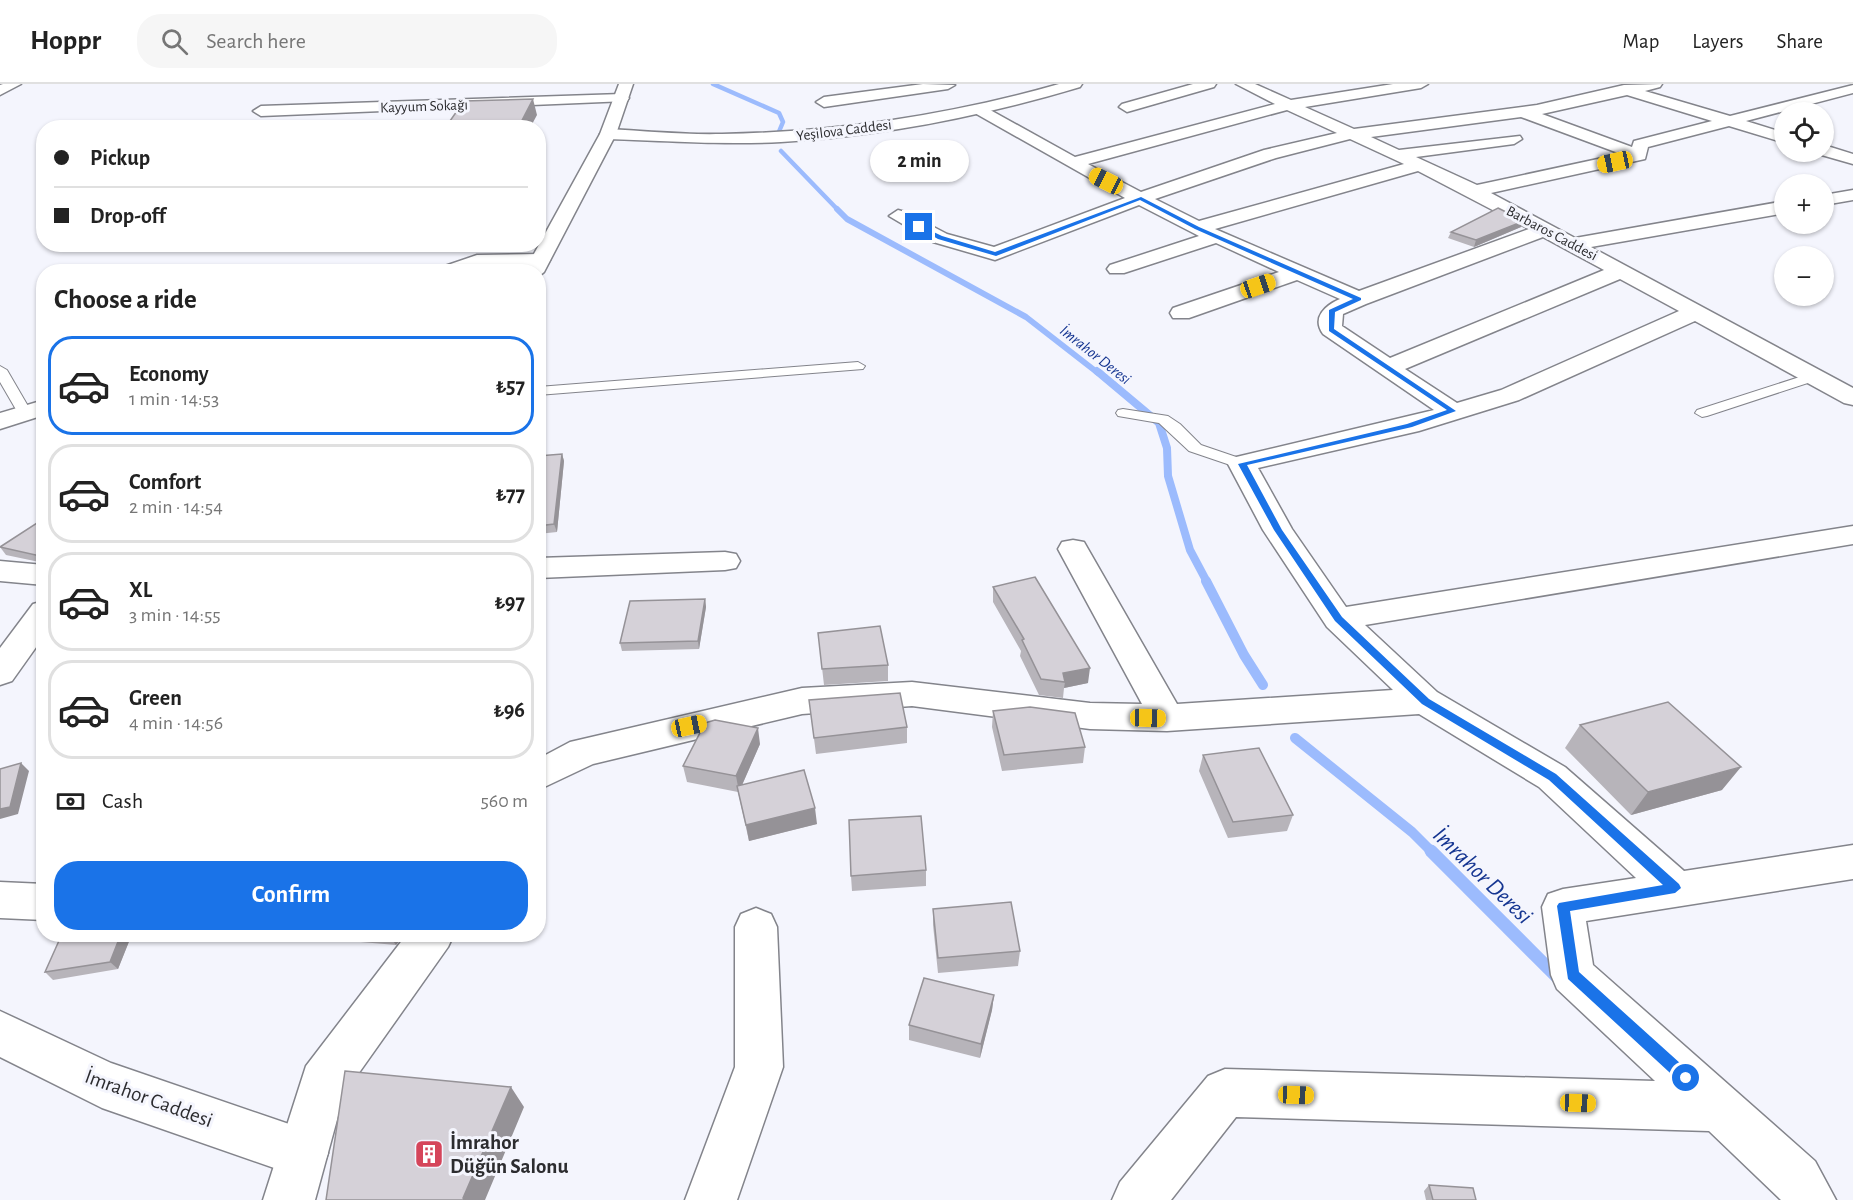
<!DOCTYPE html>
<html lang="en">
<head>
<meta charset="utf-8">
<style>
  body { margin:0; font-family:"Alegreya Sans",sans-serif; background:#f6f6f6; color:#222; height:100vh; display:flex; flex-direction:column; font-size:22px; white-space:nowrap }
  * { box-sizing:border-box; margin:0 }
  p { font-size:20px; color:#767676 }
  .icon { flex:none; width:33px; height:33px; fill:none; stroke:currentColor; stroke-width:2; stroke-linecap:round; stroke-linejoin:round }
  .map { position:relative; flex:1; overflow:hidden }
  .side { position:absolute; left:36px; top:180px; width:510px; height:678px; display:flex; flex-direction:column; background:#fff; border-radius:24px; box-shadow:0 2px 4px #0004 }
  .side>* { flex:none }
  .hud { position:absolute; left:36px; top:36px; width:510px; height:132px; border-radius:24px; box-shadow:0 2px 4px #0004; display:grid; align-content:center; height:132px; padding:0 18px; background:#fff }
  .fabs { position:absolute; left:1774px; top:18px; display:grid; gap:12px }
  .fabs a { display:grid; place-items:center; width:60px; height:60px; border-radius:50%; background:#fff; box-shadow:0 2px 4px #0004; font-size:30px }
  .end { position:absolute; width:27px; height:27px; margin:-14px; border:8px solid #1a73e8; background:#fff; box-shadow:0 0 0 3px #fff }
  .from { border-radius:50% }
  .bubble { position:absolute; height:42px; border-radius:21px; background:#fff; box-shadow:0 2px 4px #0004; font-size:20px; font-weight:700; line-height:42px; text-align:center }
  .car { position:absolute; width:18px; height:36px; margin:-18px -9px; border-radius:8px; box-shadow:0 0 4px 2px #0007; background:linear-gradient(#f5c518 24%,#345 0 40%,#f5c518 0 76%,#345 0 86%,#f5c518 0) }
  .hud b { display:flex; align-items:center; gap:21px; height:57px; font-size:22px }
  .hud b+b { border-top:2px solid #e0e0e0 }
  .hud i { width:15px; height:15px; background:#222 }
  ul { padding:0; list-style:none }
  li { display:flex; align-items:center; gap:18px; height:99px; margin:0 12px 9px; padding:0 6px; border:3px solid #e0e0e0; border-radius:24px }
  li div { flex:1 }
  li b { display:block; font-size:22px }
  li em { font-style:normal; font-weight:700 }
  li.current { border-color:#1a73e8 }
  li>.icon { width:54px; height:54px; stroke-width:1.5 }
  h2 { padding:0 18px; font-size:27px; line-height:72px }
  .pay { display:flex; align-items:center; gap:15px; height:66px; padding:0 18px; font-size:22px }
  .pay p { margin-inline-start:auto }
  .cta { display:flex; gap:12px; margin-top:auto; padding:12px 18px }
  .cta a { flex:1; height:69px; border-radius:24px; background:#1a73e8; color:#fff; font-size:24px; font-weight:700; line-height:69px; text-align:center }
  header { display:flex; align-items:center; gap:36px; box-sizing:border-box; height:84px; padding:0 30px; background:#fff; border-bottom:2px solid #e0e0e0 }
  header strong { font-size:28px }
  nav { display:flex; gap:33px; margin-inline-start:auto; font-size:21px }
  .search { width:420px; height:54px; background:#f6f6f6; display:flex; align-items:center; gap:15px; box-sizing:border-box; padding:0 21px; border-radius:24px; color:#767676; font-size:22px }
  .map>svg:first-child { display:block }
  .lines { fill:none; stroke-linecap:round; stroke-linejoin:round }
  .stream-far4 { stroke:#9cbbfd; stroke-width:4.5 }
  .stream-far3 { stroke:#9cbbfd; stroke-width:6 }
  .stream-far2 { stroke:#9cbbfd; stroke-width:8 }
  .stream-far1 { stroke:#9cbbfd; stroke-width:10 }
  .stream { stroke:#9cbbfd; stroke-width:13 }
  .service-casing { stroke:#83848b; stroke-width:2 }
  .minor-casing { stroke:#83848b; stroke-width:3 }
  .tertiary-casing { stroke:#83848b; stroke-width:3 }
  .secondary-casing { stroke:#83848b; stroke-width:3 }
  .service { fill:#fff; fill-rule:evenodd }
  .minor { fill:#fff; fill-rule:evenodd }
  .tertiary { fill:#fff; fill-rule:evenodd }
  .secondary { fill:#fff; fill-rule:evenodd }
  .wall { fill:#b7b4ba }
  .shaded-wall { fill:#959297 }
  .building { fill:#d5d1d8; stroke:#959297; stroke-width:1.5 }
  .route { fill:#1a73e8 }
  .labels { text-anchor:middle; stroke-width:6; stroke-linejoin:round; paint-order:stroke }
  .far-street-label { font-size:15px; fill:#2c2c2f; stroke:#f4f5fd }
  .far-water-label { font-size:16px; font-style:italic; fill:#153591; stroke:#f4f5fd }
  .near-street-label { font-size:21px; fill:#2c2c2f; stroke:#f4f5fd }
  .near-poi-label { font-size:21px; font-weight:bold; fill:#2c2c2f; stroke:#f4f5fd; text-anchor:start }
  .near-water-label { font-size:24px; font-style:italic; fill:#153591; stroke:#f4f5fd }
</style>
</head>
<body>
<header>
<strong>Hoppr</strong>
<div class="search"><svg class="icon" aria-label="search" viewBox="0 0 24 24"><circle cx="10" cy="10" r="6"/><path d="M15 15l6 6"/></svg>Search here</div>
<nav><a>Map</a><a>Layers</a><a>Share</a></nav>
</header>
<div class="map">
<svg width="1853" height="1116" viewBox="0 0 1853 1116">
  <rect width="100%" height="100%" fill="#f4f5fd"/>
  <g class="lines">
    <path class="stream-far4" d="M713,0l66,29 4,9 -5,12
      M781,67l58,60"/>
    <path class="stream-far3" d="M837,125l10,10 179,98 72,56"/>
    <path class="stream-far2" d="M1097,287l62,52 8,25 1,28 22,74 17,32"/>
    <path class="stream-far1" d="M1206,497l38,74 19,30
      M1295,654l117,94 20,20"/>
    <path class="stream" d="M1431,767l128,128"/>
    <g class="service-casing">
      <path id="service" d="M858,278l7,4 -2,3 -325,26v-8z
        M0,282l7,4 25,43 -2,3h-10l-2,-3 -18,-31z
        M1815,288l7,4 -2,3 -113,37 -5,1 -7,-4 2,-3z
        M1123,325l45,7 12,8 21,21 47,16 2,3 -8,5 -53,-18 -30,-28 -41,-7 -2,-3 2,-3z"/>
    </g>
    <g class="minor-casing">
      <path id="minor" d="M3,0h18l-21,11v-10z
        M923,0l32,1 -7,4 -124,18 -8,-5 8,-5z
        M1193,0h23l-2,3 -87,25 -8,-5 3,-3z
        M1236,0h19l36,16 102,-16h35l-7,4 -116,19 49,22 183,-24 87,-20 38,-1 -2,3 -15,4 85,25 123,-31v8l-107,28 39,12v10l-56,-17 -81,21 -3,12 -154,34 84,45 210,-37v12l-194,34 262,141v17l-9,-2 -149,-82 -176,79 -100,31 -161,37 34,61 54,78 507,-81v18l-488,81 72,67 128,75 119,104 169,-26v34l-267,42 7,44 222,196 21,39h-55l-72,-69 -473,-14 -65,83h-59l8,-18 88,-106 17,-7 430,12 -98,-92 -6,-14 -9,-68 6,-13 15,-5 73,-11 -97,-91 -120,-73 -252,17 -77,-2 -178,-23 -110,8 -209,50 -55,26v-31l32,-17 232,-54 110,-6 178,21 52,1 -84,-155 4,-7 11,-2 11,2 4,7 89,155 216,-14 -66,-63 -64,-97 -35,-66 4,-6 202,-48 -111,-76c-12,-17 3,-29 17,-35l-43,-19 -108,38h-16l-3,-5 3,-5 106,-36 -63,-29 -92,30h-14l-3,-4 3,-4 89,-29 -60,-31 -144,55 -62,-18 -44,-26 9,-6 7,2 42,22 47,13 131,-49 -152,-86 -3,-3 3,-3h10l92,51 200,-53zM1627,11l85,26 -78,20 -2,6 -90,-33zM1287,26l50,23 -73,17 -123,42 -53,-28zM1521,33l100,37 -144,31 -61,-28 98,-13 8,-5 -2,-3 -121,14 -28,-13zM1350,55l54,25 -205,57 -44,-22 121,-41zM1418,87l111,58 -170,62 -144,-62zM1543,153l61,33 -214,88 -48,-32 1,-12 23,-10zM1620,195l59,32 -178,79 -44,13 -52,-34z
        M622,10l7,4 -2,3 -366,15 -8,-5 8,-5z
        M1824,61l29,9v10l-35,-10 -1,-2h7z
        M1853,106v10l-29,5v-10z
        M540,170l7,2 3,4 -3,4 -111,8 3,-4 38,-13z
        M44,316v15l-44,14v-16z
        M725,468l11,2 4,7 -4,7 -11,2 -187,8v-20z
        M0,477l44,4v20l-44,-4z
        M44,517v35l-32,45 -12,4v-37l33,-44z
        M0,798l44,2v36l-44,-2z
        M756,824l15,6 6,13 6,140 -46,133h-52l50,-133v-140l6,-13z"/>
    </g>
    <g class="tertiary-casing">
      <path id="tertiary" d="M1059,0h23l-2,3c-97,29 -198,49 -299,55 -58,3 -115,-1 -173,-3l-8,-5 8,-5c38,2 76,6 114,5 114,-2 228,-19 337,-50z
        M0,927l111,52 210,72 7,18 -7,18 -18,7 -201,-70 -102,-51z"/>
    </g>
    <g class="secondary-casing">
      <path id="secondary" d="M619,0h14l-17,50 -72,138 -6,5v-5h-14l76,-138z
        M407,850h47l-6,13 -104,147 -29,106h-52l43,-134z"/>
    </g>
    <use href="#service" class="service"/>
    <use href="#minor" class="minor"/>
    <use href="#tertiary" class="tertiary"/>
    <use href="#secondary" class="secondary"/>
  </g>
  <path class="wall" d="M1524,137l-3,6 -47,20 -26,-9 3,-6z
    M562,370l2,7 -7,71 -19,2v-78z
    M44,438v41l-38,-8 -6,-8z
    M993,503l95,96 -24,5 -1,10 -24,-3 -19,-39 1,-5 -28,-49z
    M705,515l1,8 -7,42 -77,2 -2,-8z
    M818,549l70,32v16l-64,4z
    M809,616l98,27v16l-91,11z
    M993,627l92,36 -2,16 -81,8 -10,-44z
    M1580,641l142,65 -91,25 -66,-67z
    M760,660l-18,41 75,39 -68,17 -11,-49 -51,-10 -4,-16z
    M1203,671l90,60 -6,16 -59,7 -29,-67z
    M926,786v16l-74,5 -1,-15z
    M933,825l87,42 -2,15 -80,7 -5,-48z
    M62,850h70l-14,35 -65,11 -8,-8z
    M334,850h71l-9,11 -59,-5z
    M994,911l-2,15 -12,48 -71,-18v-15z
    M1429,1101l47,15h-50l-2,-9z"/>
  <path class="shaded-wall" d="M533,15l4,16 -7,13h-12z
    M1524,137l-3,6 -47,20 2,-7z
    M562,370l2,7 -7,71 -3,-8z
    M705,515l1,8 -7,42 -1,-8z
    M1090,584l-2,15 -24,5 1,-6 -2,-9z
    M758,644l2,16 -21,48 -3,-16z
    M21,679l8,8 -11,43 -18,5v-10z
    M1741,683l-19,23 -91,25 17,-23z
    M815,724l2,16 -68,17 -3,-16z
    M121,850h11l-14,35 -8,-7z
    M393,850h12l-9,11 -5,-7z
    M994,911l-2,15 -12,48 1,-14z
    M511,1003l13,20 -39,93h-20l-2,-2z"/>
  <path class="building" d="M533,15l-15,29h-73l19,-27z
    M1498,124l26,13 -48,19 -25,-8z
    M562,370l-8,70 -16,2v-70z
    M40,437l4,1v32l-4,2 -40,-9z
    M1035,493l55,91 -27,5 2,9 -24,-3 -19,-39 2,-1 -31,-52z
    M705,515l-7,42 -78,2 10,-42z
    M880,542l8,39 -66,4 -4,-36z
    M900,609l7,34 -93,11 -5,-38z
    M1668,618l73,65 -93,25 -68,-67z
    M1030,623l45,6 10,34 -81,8 -11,-44z
    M715,636l43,8 -22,48 -53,-10 22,-43z
    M1259,664l34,67 -60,7 -30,-67z
    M21,679l-11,44 -10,2v-40z
    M804,686l11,38 -69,17 -9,-39z
    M921,732l5,54 -75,6 -2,-56z
    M1011,818l9,49 -82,7 -5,-49z
    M62,850h59l-11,28 -65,10z
    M359,850h34l-2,4z
    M924,894l70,17 -13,49 -72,-19z
    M345,987l166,16 -48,111 2,2h-139z
    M1429,1101l44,3 3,12h-43z"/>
  <path class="route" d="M1141,113l58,30 162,71v2l-26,12 -1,17 122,82 -44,16 -165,38 35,65 60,87 87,82 127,75 123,110 2,4 -6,5 -105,18 9,61 112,101v10h-10l-113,-104 -11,-73 2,-3 104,-18 -114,-105 -127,-76 -87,-83 -61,-91 -36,-66 169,-40 40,-14 -118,-79v-21l24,-11 -158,-70 -55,-29 -144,56 -58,-17 -21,-12 4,-1 21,10 53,16z"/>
  <defs>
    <g id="building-square" transform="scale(1.5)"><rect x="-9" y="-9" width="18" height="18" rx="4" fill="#d5455a" stroke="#f4f5fd"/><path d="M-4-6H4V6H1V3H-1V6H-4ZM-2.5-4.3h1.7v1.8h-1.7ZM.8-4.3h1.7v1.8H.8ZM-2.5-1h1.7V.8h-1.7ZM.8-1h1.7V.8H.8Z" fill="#fff"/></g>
  </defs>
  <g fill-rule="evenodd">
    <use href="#building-square" x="429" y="1070"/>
  </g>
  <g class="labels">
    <g class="far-street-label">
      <text transform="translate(424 22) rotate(-2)" y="5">Kayyum Sokağı</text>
      <text transform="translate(844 46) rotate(-7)" y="5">Yeşilova Caddesi</text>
      <text transform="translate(1552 149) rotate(28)" y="5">Barbaros Caddesi</text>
    </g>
    <g class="far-water-label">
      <text transform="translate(1096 270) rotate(38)" y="6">İmrahor Deresi</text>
    </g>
    <g class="near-street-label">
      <text transform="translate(149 1014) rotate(20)" y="7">İmrahor Caddesi</text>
    </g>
    <g class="near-poi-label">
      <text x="450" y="1065">İmrahor<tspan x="450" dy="24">Düğün Salonu</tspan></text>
    </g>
    <g class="near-water-label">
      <text transform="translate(1483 791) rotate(44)" y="8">İmrahor Deresi</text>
    </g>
  </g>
</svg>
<div class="fabs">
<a><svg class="icon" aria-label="locate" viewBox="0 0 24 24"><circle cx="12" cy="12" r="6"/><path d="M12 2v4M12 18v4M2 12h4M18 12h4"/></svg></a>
<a>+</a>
<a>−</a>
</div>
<i class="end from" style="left:1686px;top:994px"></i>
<i class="end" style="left:919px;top:143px"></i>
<div class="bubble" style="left:870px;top:56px;width:99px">2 min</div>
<i class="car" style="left:1615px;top:78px;rotate:258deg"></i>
<i class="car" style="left:1106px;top:97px;rotate:297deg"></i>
<i class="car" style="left:1258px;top:202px;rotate:71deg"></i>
<i class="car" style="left:1148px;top:634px;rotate:91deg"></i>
<i class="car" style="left:689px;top:642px;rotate:78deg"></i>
<i class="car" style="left:1296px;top:1011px;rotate:92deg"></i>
<i class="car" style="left:1578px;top:1019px;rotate:92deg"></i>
<div class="hud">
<b><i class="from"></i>Pickup</b>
<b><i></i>Drop-off</b>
</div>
<section class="side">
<h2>Choose a ride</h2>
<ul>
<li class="current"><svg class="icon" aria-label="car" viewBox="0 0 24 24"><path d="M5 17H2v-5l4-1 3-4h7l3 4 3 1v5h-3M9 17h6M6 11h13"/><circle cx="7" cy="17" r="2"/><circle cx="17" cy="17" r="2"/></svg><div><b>Economy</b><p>1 min · 14:53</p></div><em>₺57</em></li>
<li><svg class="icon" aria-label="car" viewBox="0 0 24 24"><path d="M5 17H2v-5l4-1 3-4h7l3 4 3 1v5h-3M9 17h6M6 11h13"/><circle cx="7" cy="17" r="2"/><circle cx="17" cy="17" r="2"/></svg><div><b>Comfort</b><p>2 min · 14:54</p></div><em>₺77</em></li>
<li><svg class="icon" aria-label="car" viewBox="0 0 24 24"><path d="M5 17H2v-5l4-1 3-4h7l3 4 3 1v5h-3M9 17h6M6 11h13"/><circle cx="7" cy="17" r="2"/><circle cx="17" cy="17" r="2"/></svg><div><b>XL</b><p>3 min · 14:55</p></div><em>₺97</em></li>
<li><svg class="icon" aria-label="car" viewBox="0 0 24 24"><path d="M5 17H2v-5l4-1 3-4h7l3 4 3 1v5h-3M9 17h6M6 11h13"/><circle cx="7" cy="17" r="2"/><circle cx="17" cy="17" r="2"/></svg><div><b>Green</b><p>4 min · 14:56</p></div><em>₺96</em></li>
</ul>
<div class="pay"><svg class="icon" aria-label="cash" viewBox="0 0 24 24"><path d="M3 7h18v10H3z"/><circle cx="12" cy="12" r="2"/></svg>Cash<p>560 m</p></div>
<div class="cta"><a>Confirm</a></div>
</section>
</div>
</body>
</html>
